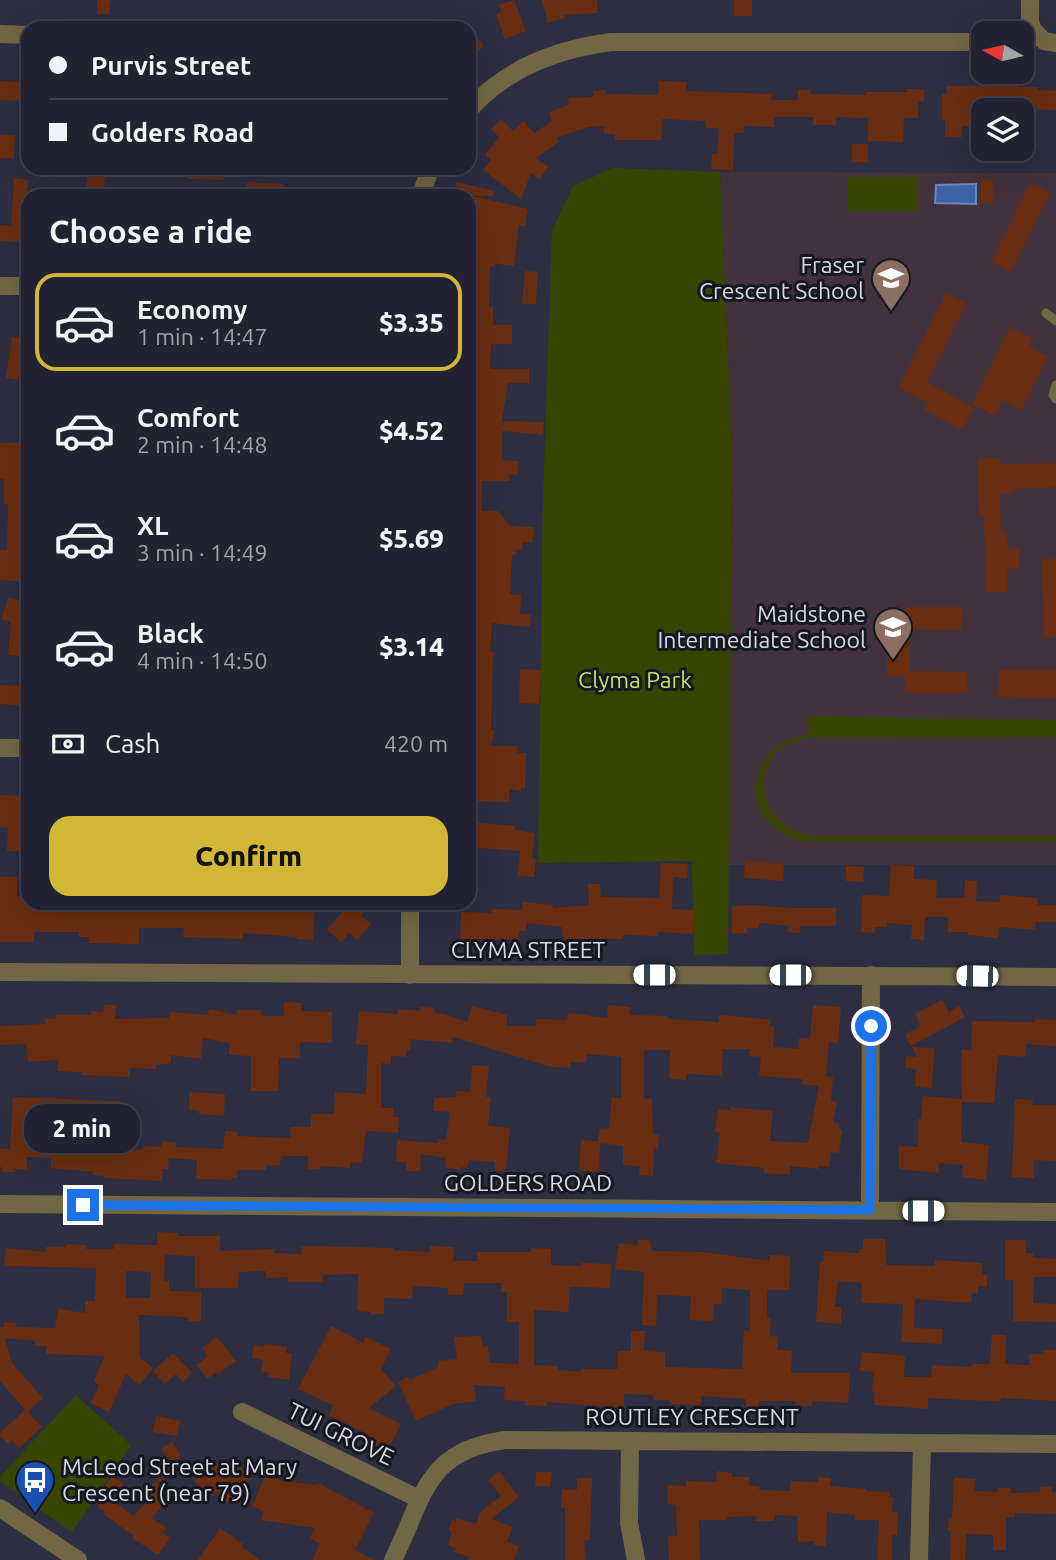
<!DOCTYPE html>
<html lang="en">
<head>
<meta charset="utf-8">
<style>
  body { margin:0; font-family:Ubuntu,sans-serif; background:#2a2a3a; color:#f1f3f6; height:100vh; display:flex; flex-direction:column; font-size:26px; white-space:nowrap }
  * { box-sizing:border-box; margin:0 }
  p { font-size:23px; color:#a2a4ac }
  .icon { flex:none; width:38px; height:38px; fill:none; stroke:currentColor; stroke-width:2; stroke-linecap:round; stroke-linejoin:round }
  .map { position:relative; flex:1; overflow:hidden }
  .drawer { position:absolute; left:21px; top:189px; width:455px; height:721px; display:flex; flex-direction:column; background:#222232; border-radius:21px; box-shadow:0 7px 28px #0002,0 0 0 2px #3f3f4d }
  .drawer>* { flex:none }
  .top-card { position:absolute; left:21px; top:21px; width:455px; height:154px; border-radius:21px; box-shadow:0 7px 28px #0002,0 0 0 2px #3f3f4d; display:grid; align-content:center; height:154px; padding:0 28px; background:#222232 }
  .needle { width:46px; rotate:278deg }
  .buttons { position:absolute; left:971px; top:21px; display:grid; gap:14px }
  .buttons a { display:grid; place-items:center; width:63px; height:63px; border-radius:14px; background:#222232; box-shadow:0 7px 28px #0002,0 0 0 2px #3f3f4d; font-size:35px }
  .end { position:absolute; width:32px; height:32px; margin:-16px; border:9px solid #1a73e8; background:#fff; box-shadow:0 0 0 4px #fff }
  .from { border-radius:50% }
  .bubble { position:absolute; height:49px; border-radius:21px; background:#222232; box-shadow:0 7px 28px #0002,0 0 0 2px #3f3f4d; font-size:23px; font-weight:800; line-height:49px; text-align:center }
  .car { position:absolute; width:21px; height:42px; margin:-21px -10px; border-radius:9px; box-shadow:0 0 5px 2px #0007; background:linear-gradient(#fff 24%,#345 0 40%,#fff 0 76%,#345 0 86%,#fff 0) }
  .top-card b { display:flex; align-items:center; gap:24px; height:66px; font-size:26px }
  .top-card b+b { border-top:2px solid #3f3f4d }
  .top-card i { width:18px; height:18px; background:#f1f3f6 }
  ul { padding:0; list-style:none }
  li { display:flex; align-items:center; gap:21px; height:98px; margin:0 14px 10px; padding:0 14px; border:4px solid transparent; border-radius:21px }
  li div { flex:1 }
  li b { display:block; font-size:26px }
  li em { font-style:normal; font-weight:800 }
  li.selected { border-color:#d2b635 }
  li>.icon { width:63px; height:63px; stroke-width:1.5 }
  h2 { padding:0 28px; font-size:32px; line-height:84px }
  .pay { display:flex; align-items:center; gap:18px; height:77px; padding:0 28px; font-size:26px }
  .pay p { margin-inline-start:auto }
  .action { display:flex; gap:14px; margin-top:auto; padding:14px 28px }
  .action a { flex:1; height:80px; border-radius:21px; background:#d2b635; color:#111; font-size:28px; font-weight:800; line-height:80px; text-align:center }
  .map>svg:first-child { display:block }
  .education { fill:#41323e }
  .green { fill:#384500 }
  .water { fill:#3b64a7; stroke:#6986b9; stroke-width:2 }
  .building { fill:#692e11; fill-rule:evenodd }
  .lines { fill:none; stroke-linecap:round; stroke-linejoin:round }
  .service { stroke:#716744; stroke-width:9 }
  .minor { stroke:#716744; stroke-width:18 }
  .tertiary { stroke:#716744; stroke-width:18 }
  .route { stroke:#1a73e8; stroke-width:9 }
  .labels { text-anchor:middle; stroke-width:6; stroke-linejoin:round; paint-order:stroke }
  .poi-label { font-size:23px; fill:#d5d7e3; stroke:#161720; text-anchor:end }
  .park-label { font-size:23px; fill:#c3df6a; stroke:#161720 }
  .street-label { font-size:23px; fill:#d5d7e3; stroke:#161720 }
</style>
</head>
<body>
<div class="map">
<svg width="1056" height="1560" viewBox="0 0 1056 1560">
  <rect width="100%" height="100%" fill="#2d2e42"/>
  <path class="education" d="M720,172l336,1v692h-328l4,-414z"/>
  <path class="green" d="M613,168l107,4 12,279 -4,503 -34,1 -2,-94 -154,2 5,-363 9,-269 21,-45z
    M847,177h71v34h-71z
    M808,716l248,4v17l-246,1c-63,5 -60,88 1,98h245v5h-256c-64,-18 -56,-98 9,-107z
    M76,1395l55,50 -59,87 -72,-51v-4z"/>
  <path class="water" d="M976,184v20l-41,-1 1,-18z"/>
  <path class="building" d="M97,0h13l-1,14h-12z
    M514,0l12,31 -21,8 -9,-25 5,-2 -2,-7z
    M542,0h55v13l-33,2 1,3 -17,5z
    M734,0h18v16h-18z
    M469,29l15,17 -15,13z
    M0,81l23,1v19l-23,-1z
    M659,81l28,1 -1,9 86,3 -1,6h27v-10h12v4l56,1v-3h41v-3h17v12h-6v17h-14l-1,24 -35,-1v-23l-32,-1v8h-23v-8h-39v10l-30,-1v7h-10l-1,37 -22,-1 1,-15h5l2,-26h-13v-7l-44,-2 -1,21h-46v-6h-11v-8l-16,1 -32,11 3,4 -23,16 12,9 -9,12 -8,-6 -10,26 -38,-29 8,-10 -6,-5 14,-18 -8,-8 10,-10 12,12 10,-10 11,12 18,-12 -3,-9 20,-7 -1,-7 25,-1v-6l13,-1v4l52,1z
    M1018,85v2h20v3l18,1v19l-54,-2v2h-18l-1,16h-21v11h-17v-17h-3v-26h5v-8z
    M0,135h15l-1,24 -14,-1z
    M852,144h16v18h-16z
    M88,168h17l-1,25 -18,-1z
    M187,168h38l-1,12 -37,-1z
    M14,178l14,2 -4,62 -24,-1v-16l11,1z
    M981,179l12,1v23h-13z
    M247,182l37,2v12l-37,-2z
    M457,182l37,9 -1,5h-20l55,13 -3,17 -6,-1 -5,41 -20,-3v4l-4,-1 -1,41h4v18h19v19h-21l-1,25h39v14h-21l-6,38v7l1,-7 41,1 -1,13 -41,-4v29l16,1 -1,14 -8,-1v7h-27l-1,30h17l12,15 24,1 -2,16 -9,-1 -1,8h-6v5h-4l-2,39 11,1 -1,19 11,1 -1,12 -38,-4 -2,29h3l-2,78 4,1 -4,15h26v7h9l-1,35h-4v3l-12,-2v13l-40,-1v-605h-15z
    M1030,183l20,10 -39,79 -20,-10z
    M525,271l13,1 -2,32h-14z
    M946,293l20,10 -39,79 47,26 -12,22 -38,-20 4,-7 -29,-15z
    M1010,327l22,11 -3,8 19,10 -27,54 -19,-10 -8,16 -22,-12z
    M12,337h16v18h-6l-4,25 -12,-2z
    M28,442v140l-28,-2v-30h7l1,-46h-4v-25h-4v-36z
    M1000,458l1,6 55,-1v24l-43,2v5h-13l1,39h6v15h12v20l-12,1v23h-21l-2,-76h-5l-1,-57z
    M1042,559h14v78l-12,1z
    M9,597l19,8 -1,51 -19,-1 3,-33 -10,-3z
    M905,607h58l-1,23 -52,-1v42l57,1v21h-62v-16l-18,-1v-52h18z
    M520,669l21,1 -2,34 -20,-1z
    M999,670h57v28l-58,-1z
    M0,685l28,1v20l-28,-2z
    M0,795l28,1v24l-5,-1 -1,32h-15l1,-23 -8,-1z
    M469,822l46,4v4l20,3 -3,25 4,1 -2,18 -16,-1 2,-25 -51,-4z
    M745,861l39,3 -1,17 -39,-3z
    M661,863l27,1 -1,14 -14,-1 -1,32 22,1 -1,24 -35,-2v4l-35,-1v4l-35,-1 1,3 -25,3 -2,-17 -36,-4v8h-7v9l-42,-1v4h-17l1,-31 31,1v-4l30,1 1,-8 30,3v3l36,-3 -1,-21h12l1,13 58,1z
    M891,865l23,1v13l23,1 -1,18h28l1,-18 12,1 -1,20 24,1v-7l38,3 -1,7h19v17h-20l-1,8 -36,-3 -1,11 -30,-3v-3h-20v-15h-23l-1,23 -13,-1 1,-14 -25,-2v4h-12v6l-14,-1 1,-37 27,1z
    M846,866l18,1 -1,15 -17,-1z
    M0,877h17v19h11v7h69v6h25v-6h48v4l51,3v-7h94l-2,37 -16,-1v-2l-54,-4v6l-60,-2 1,-9h-45v16l-50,-1v-6h-10v-5h-45v10h-34z
    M350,903h18l-7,13 10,8 -14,16 -8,-7 -8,9 -14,-12z
    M753,905l38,3h45v18h-35l-1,7 -12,-1 1,-6 -30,-3v5h-12v5l-15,1v-28z
    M942,1000l7,12 10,-6 6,11 -54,29 -6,-12 16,-8 -6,-12z
    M284,1002l17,1v8l31,1v31l-32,-1v16h-21l-1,33h-27v-35l-22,-1v-12l-26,-5 -2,21 -30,-4v8l-15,2v4l-26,-1v9l-49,-2v-3l-24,-1 1,-11 -30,2 -2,-18 -26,1v-19l45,-2v-6l11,1v-4h35v-4l12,1 1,-7h12l-1,14 54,-1 1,-6 38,3 1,-6 28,6v-5h24v6h23z
    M608,1005l22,2 -1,8 39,1v3l51,3v-7l16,1 35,4v6h4l-1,21 25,2 1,-11 11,1 3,-34 28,2 -3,36 -9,-1 -3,34 7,1 -2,24 6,1 -4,20 7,2 -1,6h3l-3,23 -8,-1 -2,15 -10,-1v3l-29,-3v9l-26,-2v-5l-48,-5 4,-30 -5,-1 3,-23 13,1v-3l42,4 -3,30 38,2 11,-57 -18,-2 1,-5 -43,-3 2,-19 -12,-1 1,-7h-27l-1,27 -35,-2 -1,6 -17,-1 1,-29h-26v49h8l1,35 6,1 -1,14 -4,-1 -1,28 -14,-1 1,-9 -17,-1v-19l-23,-3 -1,29 -20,-1 2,-31 17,1 2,-13 9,1 3,-32 9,1v-41l-34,-3 -1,9 -15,-1 -1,6 -19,-1 -98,-30 -1,6 -41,-4 -1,11h-3l-1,7 -15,-1v8l-10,-1v45h12v9h6l-1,16 -32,-2 -4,32 -11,-1 -1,6 -29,-2v3h-13v-13h-27l-1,9 -14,1v4h-29v8l-5,-1v3l-36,-1 1,-19 -28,-2 -1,11h-5l-1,12 -58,-3v-2l-11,-1v-3l-42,-4v-10l-24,-1v13l-12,-1v3h-13v-5h-2v-18h10l3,-52 106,4 -1,39h4l-1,8 22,2v-4l18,1 1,-6 14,2 -1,4 48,2 2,-18 13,1 -1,4 54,2 -1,-11h21v-13h23l1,-22 31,2 2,-49 -12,-1 3,-33 38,3 1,-5 22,2v-4l15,1 -1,5 11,1 22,8 5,-16 35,9v11h29v-7l31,1 1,-7 39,5zM39,1116h48v29l-49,-4z
    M1035,1019l21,1v26l-30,-2v13l-28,-2 -4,48 -31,-1 -1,-2 -1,42 28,3 -3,35 -24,-3 1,-12 -24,-2v10l-40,-4v-23l19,1v-28h3l2,-23 39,3 -1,-49h10l1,-29 63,1z
    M912,1047l22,1 -2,40 -17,-1 1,-18 -11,-1 1,-12 11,1z
    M472,1065l17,1 -3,31h5l-3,29 22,2 -4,43h-11v-9l-26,-2 -2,8 -6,-1 -1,3 -15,-3 1,-9 -25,-4 -1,17h-14v-9l-10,-1 1,-21 41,3 1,-4 7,1 4,-28 -17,-1 1,-13 21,-1 1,-6 14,1z
    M189,1092l36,2 -1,22 -25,-2v-3l-10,-1z
    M1015,1099l18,1 -1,5h24v56l-22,-1v18l-22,-1z
    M157,1232l21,1v3h42v15l54,-2v4l27,1v-8l93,2 -1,2 37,2v-6l24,1 -1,14h24v-9h54v-4l20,1v16l30,1v-3l30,1 -1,24 -40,-1 -2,25 -34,-2v55l24,1v4l23,2v-3h37v-18h13v-20h14l-1,20 21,1v15l77,2 2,-39 6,1v-41l-28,-2v16h-8l-1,17 -23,-1 1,-24 -34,-1 -1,31 -14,-1 2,-53 -29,-3 4,-26 18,2 1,-6 12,2 2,10 51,1 67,9v-6l20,1 -1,34h-22v28h4l-1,18 8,1 -1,13 15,1 -1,22h59l-2,30 -36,-2v5l-17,-1v-4h-36v8h-13v-10l-45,-3v9l-23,-1h-8v-4h-17v-5l-29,-1v14l-77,-6v4l-22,-1 1,-4 -22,-1 1,-13 -31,-2 2,16 -23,3 -37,17 -18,-39 10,-5 2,3 28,-13v-6l19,-2 -3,-22 27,-1 2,11 5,-1 2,17 29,1v-42h-12v-30h-6v-9h-37l-1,12h-15v-7l-35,-2 -1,13 -28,-1v16l-13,1v-3l-14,-1 1,-37 -35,1v7h-35v-5l-22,1v-7l-27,1 -1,16h-43v-32l-30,-1 -1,26h5v10l32,1v29h-13v-4l-49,-2 1,43 13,10 -13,17 -14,-11 -17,38 -18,-9 8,-17 -5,-6 11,-24 -59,-2 1,-8h-12v-5l-30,-3 7,25 31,35 -15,14 14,15 -23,21 -7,-8 -4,4 -8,-8v-3l25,-23 -25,-29v-54h4v-5l12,1v4l39,1 3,-19 27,4v-12h10l1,-33 -92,-2 2,-18 40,4v-5h20v-3l20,1v4h28v-5l43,1zM126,1271l25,1 -1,26h-24z
    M863,1239h22l1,26 49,1v-6l47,3v12h5v12l-9,-1v7h-6l-1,10 -56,-4 -1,29 29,1 -1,15 -41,-2 2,-38 -42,-1 1,-20 -24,-2 -3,26h6v17l-25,-2 4,-60h3l1,-11 35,2v-3l4,-1z
    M1005,1240h21v13h7v5l23,1v18h-22l-1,26 23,1v18l-43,-1v-41h-8z
    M331,1326l32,17 3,-6 25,12 -10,20 15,17 -27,22 32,16 -12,23 -9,-4 -3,5 -18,-9 4,-7 -34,-17 4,-10 -35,-16z
    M992,1335h14l-1,29 24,1v-11h14v-4h13v51l-55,-3v3l-38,-1 -35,-2v11l-54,-4 1,-13h-3l2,-20 -14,-1 2,-19 43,4 -1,21h27l1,-12 40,2v-3h18z
    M217,1337l19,24 -18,13 -2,-2 -9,7 -10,-14 11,-9 -6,-8z
    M265,1344l22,3 -1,6 6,1 -3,26 -21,-3 1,-4 -8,-1 2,-12 -11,-2 2,-13 10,2z
    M173,1353l19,20 -9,9 -7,-8 -11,10 -12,-13z
    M156,1416l24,5 -3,15 -24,-4z
    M172,1442l8,12 -4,18 -17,10 -7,-12 17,-10 -8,-11z
    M210,1458l15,11 8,-9 19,19 -25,24 -11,-11 -3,4 -19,-14z
    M499,1471l20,26 -28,22 22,8 -6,15 12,4 -5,14h-46l1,-3 -14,-5 1,-4 -8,-3 4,-13 -3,-2 3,-10 4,1 1,-3 19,6 4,-12 21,-16 -13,-16z
    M717,1471l15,2v4h17v9h10v4l31,1 1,-10 27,1v-5l13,1 -1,8 36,3v2l23,1v5h4l-1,15h6l-1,23h-5v25h-15l2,-40h-24v-5l-28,-3 -1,34 -12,-1v-4l-16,1 -1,-26 -22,-1 -1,6h-19l1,-5 -29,1v3h-28l1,40h-31l-1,-24h9l-1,-31 -9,-1 1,-19 18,1v-5l30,1z
    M536,1472h16l-2,15 -15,-1z
    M266,1474l17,7 34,4 1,-2 56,30 -19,37 19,10h-62l8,-16 -10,-6 5,-10 -54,-8 3,-8 -12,-6z
    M112,1476l12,8 -8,11 -12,-8z
    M577,1478h15l-2,62h-6l2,20h-21v-52h-4l1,-19 15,1z
    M954,1478l21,1 -1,12 24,1v-4h13v5l29,-1v-5h12v5h4v22l-41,-1v4h-9v33h-13v-15l-27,-1 -1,26h-15l1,-29h-3l1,-13h3z
    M155,1481l16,14 -19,23 14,10 -3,5 7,5 -12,17 -26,-17 2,-2 -31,-22 2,-2 -8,-6 8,-11 29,21 17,-20 -5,-4z
    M220,1528l23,16 -2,2 19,14h-62z"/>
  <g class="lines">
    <path class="service" d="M1046,313l10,8
      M1056,385l-3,10 3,4"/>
    <path class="minor" d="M1030,0v22l3,8
      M0,34l28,1
      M1022,34l11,-4 11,11 12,2
      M469,110c37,-42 88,-61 142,-68h373
      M420,196l11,-28
      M0,286h28
      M0,748h28
      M0,972l1056,5
      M410,975v-72
      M0,1204l1056,8
      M870,1210l1,-235
      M242,1412l177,87
      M630,1443l-1,80 7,37
      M393,1560c31,-62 31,-109 112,-120l551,4
      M919,1560l3,-116"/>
    <path class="tertiary" d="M0,1508l78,52"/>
  </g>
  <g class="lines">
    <path class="route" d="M83,1205l787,5 1,-184"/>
  </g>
  <defs>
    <g id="school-pin" transform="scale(2.0125)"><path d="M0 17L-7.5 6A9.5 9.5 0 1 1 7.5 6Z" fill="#8d6e63" stroke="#161720"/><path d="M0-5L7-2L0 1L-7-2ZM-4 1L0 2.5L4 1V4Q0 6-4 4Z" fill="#fff"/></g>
    <g id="bus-pin" transform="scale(2.0125)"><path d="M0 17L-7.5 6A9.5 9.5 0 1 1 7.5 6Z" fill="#1a4fb4" stroke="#161720"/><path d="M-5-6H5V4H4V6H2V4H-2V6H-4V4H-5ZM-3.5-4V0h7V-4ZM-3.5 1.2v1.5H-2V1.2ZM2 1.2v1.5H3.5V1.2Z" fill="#fff"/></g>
  </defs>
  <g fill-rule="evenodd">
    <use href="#school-pin" x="891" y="278"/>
    <use href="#school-pin" x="893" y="627"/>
    <use href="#bus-pin" x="35" y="1480"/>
  </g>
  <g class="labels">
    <g class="poi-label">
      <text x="864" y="273">Fraser<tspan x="864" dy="26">Crescent School</tspan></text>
      <text x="866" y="622">Maidstone<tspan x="866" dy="26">Intermediate School</tspan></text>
      <text x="62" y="1475" text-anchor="start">McLeod Street at Mary<tspan x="62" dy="26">Crescent (near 79)</tspan></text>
    </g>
    <g class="park-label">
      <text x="635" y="688">Clyma Park</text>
    </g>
    <g class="street-label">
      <text x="528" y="958">CLYMA STREET</text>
      <text x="528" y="1191">GOLDERS ROAD</text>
      <text x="692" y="1425">ROUTLEY CRESCENT</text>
      <text transform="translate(341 1434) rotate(26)" y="8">TUI GROVE</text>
    </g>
  </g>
</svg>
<div class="buttons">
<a><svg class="needle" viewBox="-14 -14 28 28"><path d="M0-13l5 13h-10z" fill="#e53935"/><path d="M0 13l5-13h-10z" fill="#a2a4ac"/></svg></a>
<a><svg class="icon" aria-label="layers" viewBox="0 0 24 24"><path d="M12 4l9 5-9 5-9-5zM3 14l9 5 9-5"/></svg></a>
</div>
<i class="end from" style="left:871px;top:1026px"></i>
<i class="end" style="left:83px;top:1205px"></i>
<div class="bubble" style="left:24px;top:1104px;width:116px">2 min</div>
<i class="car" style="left:654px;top:975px;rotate:270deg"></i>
<i class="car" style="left:790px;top:975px;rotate:270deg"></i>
<i class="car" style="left:977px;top:976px;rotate:271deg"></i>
<i class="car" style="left:923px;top:1211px;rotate:90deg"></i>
<div class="top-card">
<b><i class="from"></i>Purvis Street</b>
<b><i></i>Golders Road</b>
</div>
<section class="drawer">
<h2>Choose a ride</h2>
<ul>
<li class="selected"><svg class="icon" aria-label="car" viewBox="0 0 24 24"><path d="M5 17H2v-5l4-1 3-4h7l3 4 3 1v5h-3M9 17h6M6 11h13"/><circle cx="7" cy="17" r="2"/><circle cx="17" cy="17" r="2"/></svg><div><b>Economy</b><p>1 min · 14:47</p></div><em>$3.35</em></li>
<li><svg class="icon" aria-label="car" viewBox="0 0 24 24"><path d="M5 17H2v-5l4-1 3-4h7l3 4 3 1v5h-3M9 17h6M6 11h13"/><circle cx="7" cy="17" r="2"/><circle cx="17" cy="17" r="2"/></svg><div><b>Comfort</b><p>2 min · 14:48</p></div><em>$4.52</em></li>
<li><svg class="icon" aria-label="car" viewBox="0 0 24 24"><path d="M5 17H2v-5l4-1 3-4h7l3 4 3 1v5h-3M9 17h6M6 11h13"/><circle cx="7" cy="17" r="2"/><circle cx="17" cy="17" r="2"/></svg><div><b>XL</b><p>3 min · 14:49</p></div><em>$5.69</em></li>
<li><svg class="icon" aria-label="car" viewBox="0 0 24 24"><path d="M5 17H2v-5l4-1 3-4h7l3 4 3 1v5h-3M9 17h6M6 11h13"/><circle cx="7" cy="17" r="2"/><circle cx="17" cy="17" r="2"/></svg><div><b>Black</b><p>4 min · 14:50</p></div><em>$3.14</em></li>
</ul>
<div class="pay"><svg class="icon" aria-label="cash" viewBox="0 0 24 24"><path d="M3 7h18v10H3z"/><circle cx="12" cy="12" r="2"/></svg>Cash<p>420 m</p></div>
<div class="action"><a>Confirm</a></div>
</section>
</div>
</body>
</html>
